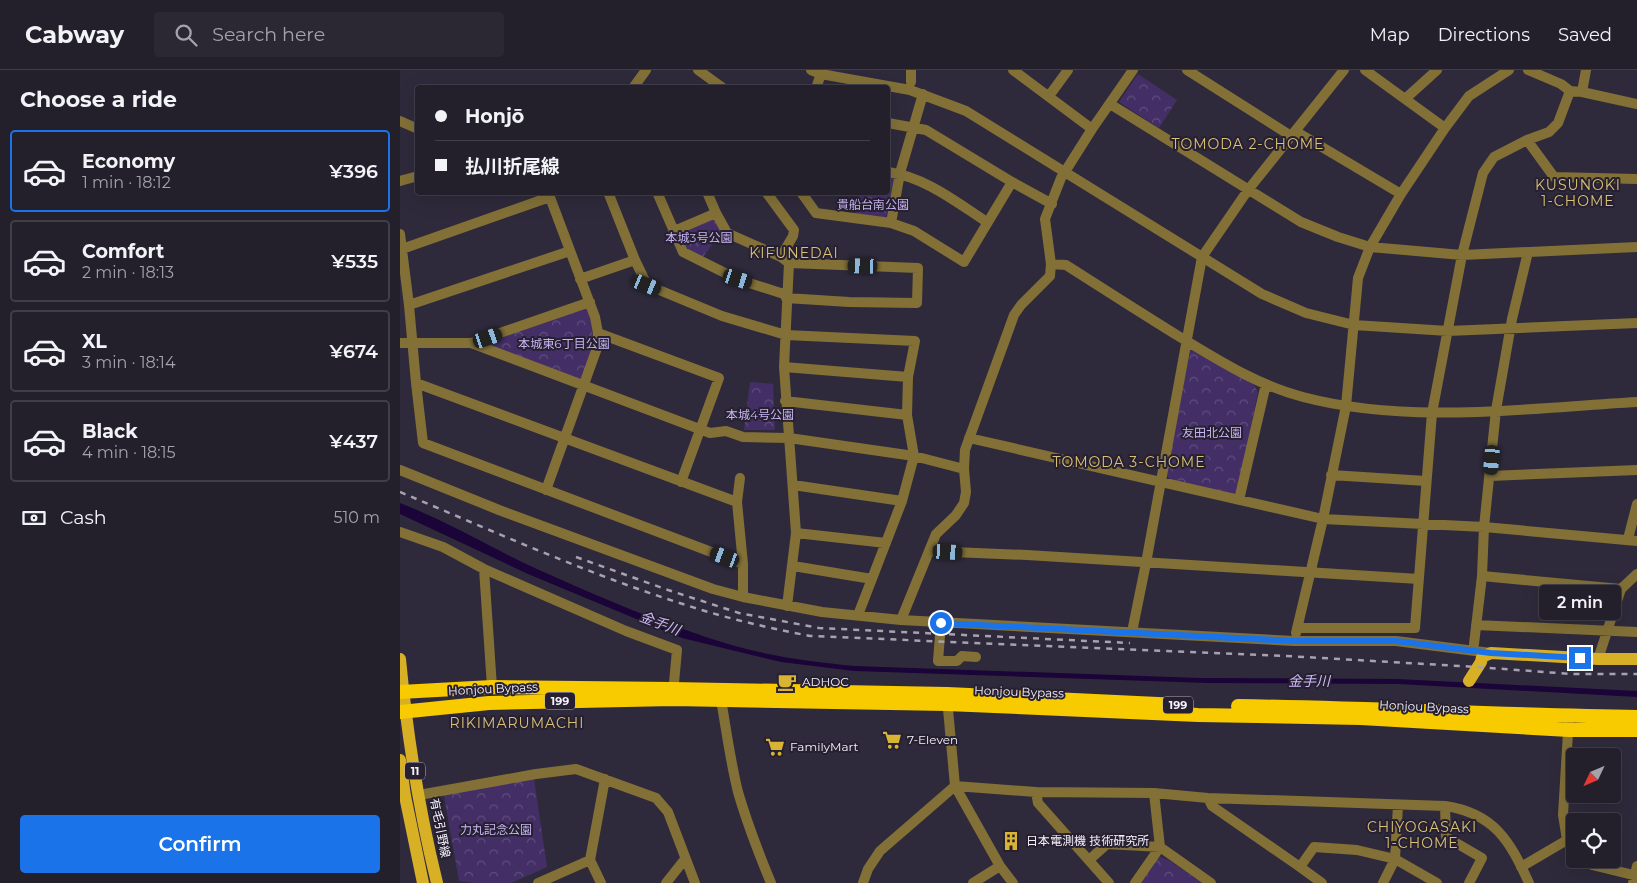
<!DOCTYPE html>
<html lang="en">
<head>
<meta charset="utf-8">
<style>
  body { margin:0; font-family:Montserrat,"Noto Sans JP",sans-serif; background:#2b2834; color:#f1f3f6; height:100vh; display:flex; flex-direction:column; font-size:19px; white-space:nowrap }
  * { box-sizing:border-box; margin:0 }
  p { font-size:16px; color:#a3a3a9 }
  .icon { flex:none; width:28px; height:28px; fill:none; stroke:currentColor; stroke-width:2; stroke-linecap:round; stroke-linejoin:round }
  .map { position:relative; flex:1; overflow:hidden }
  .side { display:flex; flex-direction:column; background:#23202c; width:400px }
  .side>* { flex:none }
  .top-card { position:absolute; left:15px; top:15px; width:475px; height:110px; border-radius:5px; box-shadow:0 5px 20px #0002,0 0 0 1px #403e48; display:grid; align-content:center; height:110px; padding:0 20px; background:#23202c }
  .needle { width:32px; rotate:226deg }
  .fabs { position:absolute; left:1166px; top:678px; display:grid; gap:10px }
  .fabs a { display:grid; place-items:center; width:55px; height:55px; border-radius:5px; background:#23202c; box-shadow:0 5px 20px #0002,0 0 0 1px #403e48; font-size:25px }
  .end { position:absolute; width:22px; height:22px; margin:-11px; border:6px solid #1a73e8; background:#fff; box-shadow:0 0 0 2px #fff }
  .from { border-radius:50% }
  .bubble { position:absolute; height:35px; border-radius:5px; background:#23202c; box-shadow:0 5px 20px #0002,0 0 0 1px #403e48; font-size:16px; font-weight:600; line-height:35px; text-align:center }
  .car { position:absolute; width:15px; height:30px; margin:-15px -8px; border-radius:6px; box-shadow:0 0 4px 1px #0007; background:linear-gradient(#222 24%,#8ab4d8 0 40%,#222 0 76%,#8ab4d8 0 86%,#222 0) }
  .top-card b { display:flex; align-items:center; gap:18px; height:48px; font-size:19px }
  .top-card b+b { border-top:1px solid #403e48 }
  .top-card i { width:12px; height:12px; background:#f1f3f6 }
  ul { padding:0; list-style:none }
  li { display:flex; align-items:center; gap:15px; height:82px; margin:0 10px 8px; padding:0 10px; border:2px solid #403e48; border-radius:5px }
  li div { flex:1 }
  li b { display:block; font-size:19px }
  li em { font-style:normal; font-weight:600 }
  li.selected { border-color:#1a73e8 }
  li>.icon { width:45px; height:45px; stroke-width:1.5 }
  h2 { padding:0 20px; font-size:22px; line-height:60px }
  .pay { display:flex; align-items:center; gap:12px; height:55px; padding:0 20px; font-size:19px }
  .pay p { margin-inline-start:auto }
  .primary-button { display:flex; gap:10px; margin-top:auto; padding:10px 20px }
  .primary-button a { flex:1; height:58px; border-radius:5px; background:#1a73e8; color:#fff; font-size:20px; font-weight:600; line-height:58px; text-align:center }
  header { display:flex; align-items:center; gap:30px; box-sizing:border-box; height:70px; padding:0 25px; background:#23202c; border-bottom:1px solid #403e48 }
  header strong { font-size:24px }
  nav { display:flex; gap:28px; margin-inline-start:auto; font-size:18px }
  .search { width:350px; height:45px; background:#2b2834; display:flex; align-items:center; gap:12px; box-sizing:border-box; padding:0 18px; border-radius:5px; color:#a3a3a9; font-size:19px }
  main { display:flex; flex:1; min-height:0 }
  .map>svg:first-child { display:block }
  .park { fill:url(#park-crowns) }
  .water { fill:#1b0437 }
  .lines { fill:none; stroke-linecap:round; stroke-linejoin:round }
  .minor { stroke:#827037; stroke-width:10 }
  .major { stroke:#d7b026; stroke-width:12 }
  .highway { stroke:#f8ca00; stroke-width:14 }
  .rail { stroke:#a6a2b0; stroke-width:2.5; stroke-dasharray:6 6; stroke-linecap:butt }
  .route { stroke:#1a73e8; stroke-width:6 }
  .labels { text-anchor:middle; stroke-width:4; stroke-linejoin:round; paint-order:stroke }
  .shield { fill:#262031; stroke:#b6b2bf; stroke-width:1 }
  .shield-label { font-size:11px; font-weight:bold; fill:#f4f1fc }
  .park-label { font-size:12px; fill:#c8b5f2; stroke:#262031 }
  .poi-label { font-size:12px; fill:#f4f1fc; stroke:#262031; text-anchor:start }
  .street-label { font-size:12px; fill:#f4f1fc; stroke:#262031 }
  .neighbourhood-label { font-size:14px; letter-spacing:1px; fill:#dac175; stroke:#262031 }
  .water-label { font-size:14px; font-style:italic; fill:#cebbf8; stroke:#262031 }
</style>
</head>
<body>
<header>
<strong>Cabway</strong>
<div class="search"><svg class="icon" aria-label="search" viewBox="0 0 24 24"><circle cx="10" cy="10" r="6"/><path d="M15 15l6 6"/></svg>Search here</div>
<nav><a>Map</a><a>Directions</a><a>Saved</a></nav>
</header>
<main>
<section class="side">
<h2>Choose a ride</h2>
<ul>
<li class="selected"><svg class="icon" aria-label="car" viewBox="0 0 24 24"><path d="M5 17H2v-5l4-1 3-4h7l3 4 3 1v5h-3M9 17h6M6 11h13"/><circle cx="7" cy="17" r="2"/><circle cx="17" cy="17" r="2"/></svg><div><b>Economy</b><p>1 min · 18:12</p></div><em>¥396</em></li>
<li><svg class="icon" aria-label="car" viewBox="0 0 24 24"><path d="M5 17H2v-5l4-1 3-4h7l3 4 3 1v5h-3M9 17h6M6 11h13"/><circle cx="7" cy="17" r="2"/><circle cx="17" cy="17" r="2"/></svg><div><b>Comfort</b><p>2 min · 18:13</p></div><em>¥535</em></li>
<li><svg class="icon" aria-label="car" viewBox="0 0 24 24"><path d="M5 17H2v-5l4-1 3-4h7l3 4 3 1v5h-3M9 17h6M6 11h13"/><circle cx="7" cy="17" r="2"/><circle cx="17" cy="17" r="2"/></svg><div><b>XL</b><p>3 min · 18:14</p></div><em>¥674</em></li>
<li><svg class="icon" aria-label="car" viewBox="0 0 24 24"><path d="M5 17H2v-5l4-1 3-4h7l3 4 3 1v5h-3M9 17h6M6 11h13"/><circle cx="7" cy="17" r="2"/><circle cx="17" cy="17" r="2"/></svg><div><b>Black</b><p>4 min · 18:15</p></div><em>¥437</em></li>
</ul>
<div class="pay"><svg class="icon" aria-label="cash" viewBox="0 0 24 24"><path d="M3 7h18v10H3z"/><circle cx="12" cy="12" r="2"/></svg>Cash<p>510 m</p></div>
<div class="primary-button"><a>Confirm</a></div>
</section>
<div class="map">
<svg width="1237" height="813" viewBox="0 0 1237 813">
  <defs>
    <pattern id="park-crowns" width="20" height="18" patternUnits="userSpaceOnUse" patternTransform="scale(1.25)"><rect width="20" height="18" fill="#432f66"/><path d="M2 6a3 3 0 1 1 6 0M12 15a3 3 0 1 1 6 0" fill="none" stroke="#5f4e7d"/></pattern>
  </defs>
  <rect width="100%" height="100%" fill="#2f2a3b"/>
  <path class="park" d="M738,4l39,26 -18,28 -40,-26z
    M488,106l8,1 -10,42 -31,-4 3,-22 30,-1z
    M311,148l6,2 5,11 -19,26 -16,-9 -7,-17z
    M187,237c10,32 6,42 -6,73l-91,-34 1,-6z
    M794,279l30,20 29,14 5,9 -21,102 -4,2 -62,-16 -5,-5 24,-124z
    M350,312l23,2 2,46h-31z
    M134,709l13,88 -36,16h-36l-16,-2 -16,-91z
    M758,786l12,5 32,22h-63z"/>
  <path class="water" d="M0,433c47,18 91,45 137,66 64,29 130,57 198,77 39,11 79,16 120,20l345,12 197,1 240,12v6l-239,-13 -190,-1 -354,-12 -73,-9 -99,-24 -154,-64 -128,-60z"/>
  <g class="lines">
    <path class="minor" d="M298,0l25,18
      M411,0l10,4 89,16 56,21 296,183 44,19 48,12 94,6 189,-8
      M613,0l79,59
      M787,0l104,66
      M965,0l80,58
      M1128,0l33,14 9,7 12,1 55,12
      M511,12v-12
      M233,18l13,-18
      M416,18l5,-14
      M1182,22l4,-22
      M523,24l-23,79 -9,50 23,8 50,31 48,-80 40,22
      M649,26l19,-26
      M1005,29l32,-29
      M710,34l191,118 37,15 32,10 92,8 175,-8
      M0,51l18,8
      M488,53l38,7 86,52
      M895,61l106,63
      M1127,70l27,37 83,2
      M488,102c37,5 68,30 99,50
      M0,111l18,-5
      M208,122l27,68 12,25 75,31 64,19 129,6 -7,36 -1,38 7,41 -12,45 -44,114
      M257,122l26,60 54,27 50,16
      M307,122l9,21
      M366,122l28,38 -1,6 -12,21
      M401,122l15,21 75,10
      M274,161l42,-18 11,20 54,24 8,6 129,5 -1,35 -68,-1 -63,-4
      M0,164l9,71 7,78 321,119 6,62v33
      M2,179l148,-52
      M651,194l15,1c36,23 72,46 109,69 40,24 81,51 128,63 106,28 225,11 334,5
      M180,209l55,-19
      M9,235l161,-54
      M198,263l121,45 -38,104
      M0,273h71l239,90 16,-2 17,6 46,1 125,18 50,13
      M71,273l119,-41
      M384,297l124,10
      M16,313l7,60 320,121
      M385,331l122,14
      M569,368l354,81 161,8 153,14
      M0,400l99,40 214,79 30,8 79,15 79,8 393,21h102l95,12
      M931,405l95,6
      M1090,406l147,-6
      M393,415l109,16
      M146,420l51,-142 1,-15 -3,-16 -47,-125
      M839,430l27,-116
      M337,432l3,-24
      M0,462l43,15 41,22 142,62 51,19 -4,44
      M396,463l90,10
      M1228,469l9,-35
      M529,481l98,4 392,24
      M393,496l79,13
      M84,499l8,118
      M1082,506l139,13
      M387,536l9,-73 -12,-166 5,-104
      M501,550l35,-86 20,-19 8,-12 2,-11 -2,-23 1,-19 49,-135 7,-10 29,-29 1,-12 -6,-45 16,-41 31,-49 41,-59
      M541,553l-3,38h19l5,-5 14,1
      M1076,555l161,7
      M897,558h118l17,-215 30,-158 21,-82 11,-16 33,-17 22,-8 9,-9 12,-32
      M732,562l14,-69 56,-306 46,-67 96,-120
      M896,563l27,-114 23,-113 12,-128 12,-31 31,-53 44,-66 24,-32 40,-26
      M1074,574l8,-68 2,-49 12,-117 16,-91 16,-67
      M1198,589l23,-70 16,-15
      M320,624c6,33 10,66 18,98 9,31 21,62 33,91
      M547,628l8,88 45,80 13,17
      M1169,646l-6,99 4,25 8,12
      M636,722l2,11 71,80
      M19,725l117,-21 40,-5 80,29 12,14 27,71
      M808,728l4,8 88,61
      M1045,736l1,31 36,21 -13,25
      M1182,789l10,6 45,11
      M689,790l18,-16 53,3 51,36
      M1121,797l46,-27
      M138,813l52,-23
      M201,813l-11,-23 15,-81
      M266,813l19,-24
      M463,813l5,-14 12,-18 75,-65 81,6 118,1 54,5 237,8c49,7 65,35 84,77
      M573,813l27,-17
      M735,813l25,-36 -6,-54
      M922,813l-22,-16 14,-20 43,3 38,9 42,24
      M983,813l12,-24 3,-54
      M1233,813l4,-17"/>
    <path class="major" d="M0,589c7,75 19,151 37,224
      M1069,611l12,-19 1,-5 9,-4 107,6h39
      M0,690l5,36 18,87"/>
    <path class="highway" d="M0,622l92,-5 181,2 274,5 232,11
      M838,636c133,2 266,9 399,11
      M0,642l89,-9 184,-4 274,5 251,11 163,3 208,12h68"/>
    <path class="rail" d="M0,422c95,40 190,83 289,114 40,13 80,22 121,30l477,20 190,11 94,7h66
      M176,487l92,33 71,23 80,15 311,15"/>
  </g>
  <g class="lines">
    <path class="route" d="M541,553l353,18h102l95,12 89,5"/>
  </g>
  <defs>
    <g id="cafe-bare" transform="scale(1.5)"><path d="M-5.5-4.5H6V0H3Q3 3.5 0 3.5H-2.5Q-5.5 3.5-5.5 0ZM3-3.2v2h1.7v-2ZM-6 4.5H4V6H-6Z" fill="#d9b434" stroke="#262031" stroke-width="2.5" paint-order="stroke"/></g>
    <g id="supermarket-bare" transform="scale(1.5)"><path d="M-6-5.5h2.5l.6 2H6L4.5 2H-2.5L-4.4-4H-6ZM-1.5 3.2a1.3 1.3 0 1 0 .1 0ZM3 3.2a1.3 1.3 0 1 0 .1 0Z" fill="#d9b434" stroke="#262031" stroke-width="2.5" paint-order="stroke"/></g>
    <g id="building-bare" transform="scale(1.5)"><path d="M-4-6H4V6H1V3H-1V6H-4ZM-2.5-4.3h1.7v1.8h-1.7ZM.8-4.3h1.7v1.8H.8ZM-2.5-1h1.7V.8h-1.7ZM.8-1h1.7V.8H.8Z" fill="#d9b434" stroke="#262031" stroke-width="2.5" paint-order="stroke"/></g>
  </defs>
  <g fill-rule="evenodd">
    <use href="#cafe-bare" x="387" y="612"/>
    <use href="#supermarket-bare" x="492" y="670"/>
    <use href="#supermarket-bare" x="375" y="677"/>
    <use href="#building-bare" x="611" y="771"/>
  </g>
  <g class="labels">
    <g class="shield">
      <rect x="145" y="622.5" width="30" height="17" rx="4"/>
      <rect x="763" y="626.5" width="30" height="17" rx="4"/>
      <rect x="5" y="692.5" width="20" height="17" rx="4"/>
    </g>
    <g class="shield-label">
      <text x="160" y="635">199</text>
      <text x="778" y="639">199</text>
      <text x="15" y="705">11</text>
    </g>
    <g class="park-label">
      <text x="473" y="139">貴船台南公園</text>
      <text x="299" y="172">本城3号公園</text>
      <text x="164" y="278">本城東6丁目公園</text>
      <text x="360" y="349">本城4号公園</text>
      <text x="812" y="367">友田北公園</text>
      <text x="96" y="764">力丸記念公園</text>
    </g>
    <g class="poi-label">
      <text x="402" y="616">ADHOC</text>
      <text x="507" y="674">7-Eleven</text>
      <text x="390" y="681">FamilyMart</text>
      <text x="626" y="775">日本電測機 技術研究所</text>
    </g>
    <g class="street-label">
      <text transform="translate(93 619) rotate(-3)" y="4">Honjou Bypass</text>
      <text transform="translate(619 622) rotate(2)" y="4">Honjou Bypass</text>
      <text transform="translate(1024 637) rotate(3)" y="4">Honjou Bypass</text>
      <text transform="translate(40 758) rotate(79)" y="4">有毛引野線</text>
    </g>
    <g class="neighbourhood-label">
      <text x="848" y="79">TOMODA 2-CHOME</text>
      <text x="1178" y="120">KUSUNOKI<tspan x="1178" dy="16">1-CHOME</tspan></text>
      <text x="394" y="188">KIFUNEDAI</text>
      <text x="729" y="397">TOMODA 3-CHOME</text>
      <text x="117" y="658">RIKIMARUMACHI</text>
      <text x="1022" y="762">CHIYOGASAKI<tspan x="1022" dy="16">1-CHOME</tspan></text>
    </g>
    <g class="water-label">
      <text transform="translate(260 553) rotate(21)" y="5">金手川</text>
      <text x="909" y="616">金手川</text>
    </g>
  </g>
</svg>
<div class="fabs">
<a><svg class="needle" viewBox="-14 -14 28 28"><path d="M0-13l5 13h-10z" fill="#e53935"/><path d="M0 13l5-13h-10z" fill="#a3a3a9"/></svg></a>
<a><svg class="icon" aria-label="locate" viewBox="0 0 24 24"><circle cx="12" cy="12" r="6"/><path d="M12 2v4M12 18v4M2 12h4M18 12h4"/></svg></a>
</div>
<i class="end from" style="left:541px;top:553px"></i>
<i class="end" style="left:1180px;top:588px"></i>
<div class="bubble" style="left:1139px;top:515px;width:82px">2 min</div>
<i class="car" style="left:463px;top:196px;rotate:272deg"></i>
<i class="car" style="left:338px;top:209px;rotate:108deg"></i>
<i class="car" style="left:247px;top:215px;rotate:112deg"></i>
<i class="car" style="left:88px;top:268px;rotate:71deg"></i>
<i class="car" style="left:1092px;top:390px;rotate:185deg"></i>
<i class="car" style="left:548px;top:482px;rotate:93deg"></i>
<i class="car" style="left:325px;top:487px;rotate:291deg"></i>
<div class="top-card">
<b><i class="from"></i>Honjō</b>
<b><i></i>払川折尾線</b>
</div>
</div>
</main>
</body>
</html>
